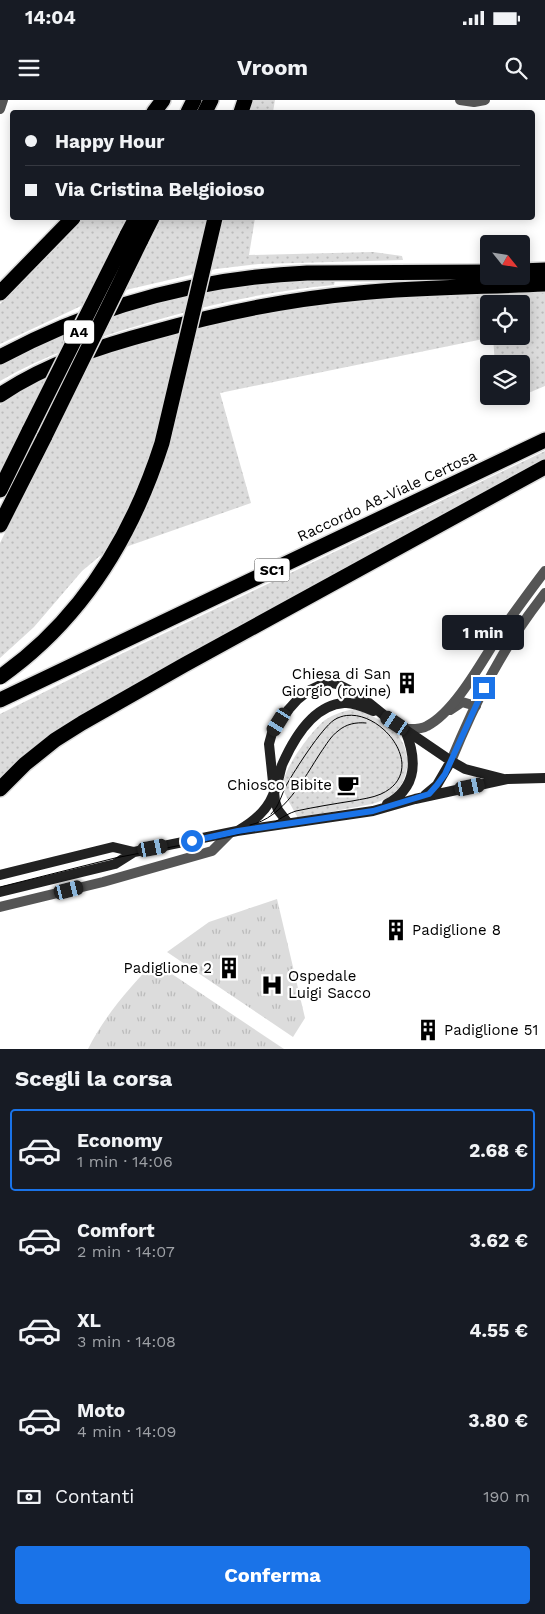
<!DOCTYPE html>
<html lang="it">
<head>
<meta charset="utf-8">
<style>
  body { margin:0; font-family:"Work Sans",sans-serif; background:#242831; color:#f1f3f6; height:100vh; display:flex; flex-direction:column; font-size:19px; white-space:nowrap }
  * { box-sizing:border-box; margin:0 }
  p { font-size:16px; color:#9ea1a6 }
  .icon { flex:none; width:28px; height:28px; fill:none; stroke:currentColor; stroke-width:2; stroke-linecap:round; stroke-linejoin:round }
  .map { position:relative; height:949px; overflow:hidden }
  .sheet { display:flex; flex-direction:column; background:#171b24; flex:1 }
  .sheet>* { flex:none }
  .guide { position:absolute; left:10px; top:10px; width:525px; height:110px; border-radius:5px; box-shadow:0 2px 12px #0003; display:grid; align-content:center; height:110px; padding:0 15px; background:#171b24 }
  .needle { width:32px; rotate:120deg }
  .buttons { position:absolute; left:480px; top:135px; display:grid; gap:10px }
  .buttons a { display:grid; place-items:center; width:50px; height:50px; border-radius:5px; background:#171b24; box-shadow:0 2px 12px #0003; font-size:25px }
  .end { position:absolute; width:22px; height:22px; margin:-11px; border:6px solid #1a73e8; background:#fff; box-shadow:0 0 0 2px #fff }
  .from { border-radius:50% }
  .bubble { position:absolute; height:35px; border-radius:5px; background:#171b24; box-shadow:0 2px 12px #0003; font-size:16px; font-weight:700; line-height:35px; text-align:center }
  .car { position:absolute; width:15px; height:30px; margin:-15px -8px; border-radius:6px; box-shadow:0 0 4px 1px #0007; background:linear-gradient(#222 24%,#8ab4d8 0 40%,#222 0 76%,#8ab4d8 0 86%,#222 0) }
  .guide b { display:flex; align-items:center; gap:18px; height:48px; font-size:19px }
  .guide b+b { border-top:1px solid #363941 }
  .guide i { width:12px; height:12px; background:#f1f3f6 }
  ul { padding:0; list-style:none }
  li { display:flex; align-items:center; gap:15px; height:82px; margin:0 10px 8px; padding:0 5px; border:2px solid transparent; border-radius:5px }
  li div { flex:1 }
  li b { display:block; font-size:19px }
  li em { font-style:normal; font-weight:700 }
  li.current { border-color:#1a73e8 }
  li>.icon { width:45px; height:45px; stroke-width:1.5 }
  h2 { padding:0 15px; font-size:22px; line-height:60px }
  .pay { display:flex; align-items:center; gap:12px; height:55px; padding:0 15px; font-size:19px }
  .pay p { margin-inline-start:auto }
  .cta { display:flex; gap:10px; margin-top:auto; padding:10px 15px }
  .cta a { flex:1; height:58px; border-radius:5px; background:#1a73e8; color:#fff; font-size:20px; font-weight:700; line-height:58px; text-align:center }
  .status { display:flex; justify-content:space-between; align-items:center; height:35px; padding:0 25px; background:#171b24; direction:ltr }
  .status svg { height:14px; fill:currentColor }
  header { display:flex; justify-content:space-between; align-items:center; height:65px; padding:0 15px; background:#171b24; font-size:22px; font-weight:700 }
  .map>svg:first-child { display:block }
  .grass { fill:url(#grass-dots); fill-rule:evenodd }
  .park { fill:url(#park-tufts) }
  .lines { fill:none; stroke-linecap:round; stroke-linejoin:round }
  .motorway-casing { stroke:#dbdbdb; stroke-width:18 }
  .minor { stroke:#555; stroke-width:10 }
  .tertiary { stroke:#555; stroke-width:10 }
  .secondary { stroke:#222; stroke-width:10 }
  .motorway { stroke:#000; stroke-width:15 }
  .tram { stroke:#000; stroke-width:1 }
  .motorway-bridge-casing { stroke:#dbdbdb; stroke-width:18; stroke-linecap:butt }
  .motorway-bridge { stroke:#000; stroke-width:15 }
  .route { stroke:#1a73e8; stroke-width:6 }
  .labels { text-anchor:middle; stroke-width:4.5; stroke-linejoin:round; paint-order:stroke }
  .shield { fill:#fff; stroke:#4c4c4c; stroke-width:1 }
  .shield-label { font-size:14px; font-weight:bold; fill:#000 }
  .street-label { font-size:15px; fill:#000; stroke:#fff }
  .poi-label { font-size:15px; fill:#000; stroke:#fff; text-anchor:end }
</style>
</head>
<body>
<div class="status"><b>14:04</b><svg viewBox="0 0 49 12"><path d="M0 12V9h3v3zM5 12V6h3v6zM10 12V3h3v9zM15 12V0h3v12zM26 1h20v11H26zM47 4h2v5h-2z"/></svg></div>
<header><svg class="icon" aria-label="menu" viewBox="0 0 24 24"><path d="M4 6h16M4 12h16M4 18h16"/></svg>Vroom<svg class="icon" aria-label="search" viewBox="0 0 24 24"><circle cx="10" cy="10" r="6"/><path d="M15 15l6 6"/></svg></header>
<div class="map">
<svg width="545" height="949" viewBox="0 0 545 949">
  <defs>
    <pattern id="grass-dots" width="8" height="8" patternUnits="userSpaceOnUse" patternTransform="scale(1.25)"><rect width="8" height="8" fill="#dcdcdc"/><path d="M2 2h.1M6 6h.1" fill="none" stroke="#bbb" stroke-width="1.8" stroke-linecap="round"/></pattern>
    <pattern id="park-tufts" width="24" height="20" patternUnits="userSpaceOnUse" patternTransform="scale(1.25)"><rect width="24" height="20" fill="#dcdcdc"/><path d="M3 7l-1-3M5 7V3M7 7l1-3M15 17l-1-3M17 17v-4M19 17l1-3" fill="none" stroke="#bbb"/></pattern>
  </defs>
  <rect width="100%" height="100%" fill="#fff"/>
  <path class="grass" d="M253,0h22l-2,12h-24z
    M82,118h44l-7,14 29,14 14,-28h93l-6,37 124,-3 29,4 1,4 -144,4 -43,5 -86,20 -49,17 -81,38v-40l37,-37z
    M317,180l18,1 -1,4c-67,6 -132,21 -197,41 -47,14 -94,30 -137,55v-16c75,-42 163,-67 249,-80 22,-3 45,-4 68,-5z
    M545,191v95l-24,10v-32h-26l-2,-27 -273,56 31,110 -151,53 -18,15 -48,56 -34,31v-115l51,-104 -27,-13 -24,48v-69c50,-33 102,-51 159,-67 52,-15 106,-27 159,-33 75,-10 152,-11 227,-14zM489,204h32v32h-32z
    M545,351v8l-442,243 -35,21 -68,56v-65l117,-58z
    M354,609c11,2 19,7 28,13 5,4 11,8 15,12 16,19 13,49 -7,62 -6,4 -12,6 -18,8l-74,14c-4,-8 -14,-23 -15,-31 -2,-16 30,-58 42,-67 9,-6 19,-9 29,-11z"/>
  <path class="park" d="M277,799l28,119 -12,19 -126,-85 42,-30z
    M154,862l130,87h-196c15,-31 42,-62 66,-87z"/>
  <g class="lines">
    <g class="motorway-casing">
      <path id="motorway" d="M154,12l9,-12
        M188,12l6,-12
        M205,12l6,-12
        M241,12l4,-12
        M127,135l9,-17
        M140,142l12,-24
        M521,171l24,-1
        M0,193l73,-75
        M0,257c97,-52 197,-79 307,-84l182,-1
        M0,295c46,-31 101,-49 154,-63 67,-19 136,-33 205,-39 62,-6 124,-6 186,-9
        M0,390l30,-61
        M0,425l45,-89
        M0,600l545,-260
        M0,689l25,-25 30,-24 27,-17 102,-58 361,-198"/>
    </g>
    <path class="minor" d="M0,9l3,-9
      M450,610l12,-8 14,4
      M0,807l103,-25 109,-31 18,-18"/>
    <path class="tertiary" d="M460,0l14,2 11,-2
      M405,629c7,0 15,1 22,-3 30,-15 60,-74 79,-102 13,-18 26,-36 39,-53
      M451,661c25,-61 53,-116 94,-168"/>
    <path class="secondary" d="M425,695l12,-10 14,-24
      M387,704c31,-17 30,-45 18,-74
      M288,723l-10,-13 -3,-9 -6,-57 3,-11 17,-24 9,-10 10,-8 19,-9 10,2 22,11 26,21 66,45 14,8 39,10
      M239,730c14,-8 28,-20 34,-35 5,-10 6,-20 9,-30 11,-25 31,-60 62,-62 10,-1 20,4 29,8
      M0,775l113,-28 21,5
      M0,792l115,-28 19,-12 103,-21 136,-20 42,-12 92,-20 38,-1"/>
    <use href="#motorway" class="motorway"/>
    <path class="tram" d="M250,725c34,-7 54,-47 71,-73 5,-7 10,-16 17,-21 8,-7 18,-9 28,-8
      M0,787l115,-29 144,-28c14,-5 24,-15 37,-19 19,-4 37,-7 56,-10 10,-2 20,-3 29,-7 54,-25 -9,-98 -47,-74 -13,9 -39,50 -47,64 -6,11 -7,21 -16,30"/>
    <g class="motorway-bridge-casing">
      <path id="motorway-bridge" d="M30,329l97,-194
        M45,336l95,-194
        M0,577c81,-57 132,-140 162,-234l53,-225"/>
    </g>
    <use href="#motorway-bridge" class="motorway-bridge"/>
  </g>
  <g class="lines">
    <path class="route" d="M192,741l46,-10 135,-20 56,-17 8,-9 8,-11 39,-86"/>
  </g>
  <defs>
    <g id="building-bare" transform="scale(1.725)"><path d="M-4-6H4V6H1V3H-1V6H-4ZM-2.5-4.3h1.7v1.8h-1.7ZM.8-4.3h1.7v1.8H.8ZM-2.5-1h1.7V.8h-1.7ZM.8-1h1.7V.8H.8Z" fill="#000" stroke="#fff" stroke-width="2.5" paint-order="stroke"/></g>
    <g id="cafe-bare" transform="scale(1.725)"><path d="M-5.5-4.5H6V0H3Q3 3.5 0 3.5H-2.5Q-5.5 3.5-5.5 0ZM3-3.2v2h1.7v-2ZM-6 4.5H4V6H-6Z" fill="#000" stroke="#fff" stroke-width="2.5" paint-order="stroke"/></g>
    <g id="hospital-bare" transform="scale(1.725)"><path d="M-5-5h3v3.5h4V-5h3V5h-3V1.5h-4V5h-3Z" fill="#000" stroke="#fff" stroke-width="2.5" paint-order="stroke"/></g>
  </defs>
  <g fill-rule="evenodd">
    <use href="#building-bare" x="407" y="583"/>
    <use href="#cafe-bare" x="348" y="685"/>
    <use href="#building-bare" x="396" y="830"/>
    <use href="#building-bare" x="229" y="868"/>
    <use href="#hospital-bare" x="272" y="885"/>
    <use href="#building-bare" x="428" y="930"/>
  </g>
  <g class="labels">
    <g class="shield">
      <rect x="64" y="220.5" width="30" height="23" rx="4"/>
      <rect x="254.5" y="458.5" width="35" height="23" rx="4"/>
    </g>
    <g class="shield-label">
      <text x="79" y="237">A4</text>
      <text x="272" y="475">SC1</text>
    </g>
    <g class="street-label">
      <text transform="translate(387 396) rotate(-25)" y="5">Raccordo A8-Viale Certosa</text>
    </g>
    <g class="poi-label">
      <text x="391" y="579">Chiesa di San<tspan x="391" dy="17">Giorgio (rovine)</tspan></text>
      <text x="332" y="690">Chiosco Bibite</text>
      <text x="412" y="835" text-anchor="start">Padiglione 8</text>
      <text x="212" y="873">Padiglione 2</text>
      <text x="288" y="881" text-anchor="start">Ospedale<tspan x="288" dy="17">Luigi Sacco</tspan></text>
      <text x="444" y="935" text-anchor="start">Padiglione 51</text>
    </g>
  </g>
</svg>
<div class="buttons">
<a><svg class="needle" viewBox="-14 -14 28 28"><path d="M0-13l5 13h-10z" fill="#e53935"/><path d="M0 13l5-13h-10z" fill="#9ea1a6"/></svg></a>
<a><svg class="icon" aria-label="locate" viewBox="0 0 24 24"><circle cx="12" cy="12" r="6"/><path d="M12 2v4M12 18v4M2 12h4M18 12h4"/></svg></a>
<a><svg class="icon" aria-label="layers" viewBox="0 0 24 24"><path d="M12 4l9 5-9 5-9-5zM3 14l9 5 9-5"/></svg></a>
</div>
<i class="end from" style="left:192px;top:741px"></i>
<i class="end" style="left:484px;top:588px"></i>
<div class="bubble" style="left:442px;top:515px;width:82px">1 min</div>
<i class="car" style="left:279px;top:622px;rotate:212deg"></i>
<i class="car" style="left:395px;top:623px;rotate:304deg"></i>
<i class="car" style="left:470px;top:687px;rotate:78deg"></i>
<i class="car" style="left:153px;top:748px;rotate:79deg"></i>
<i class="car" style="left:69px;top:790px;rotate:76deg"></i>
<div class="guide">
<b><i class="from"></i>Happy Hour</b>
<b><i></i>Via Cristina Belgioioso</b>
</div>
</div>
<section class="sheet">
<h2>Scegli la corsa</h2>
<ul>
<li class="current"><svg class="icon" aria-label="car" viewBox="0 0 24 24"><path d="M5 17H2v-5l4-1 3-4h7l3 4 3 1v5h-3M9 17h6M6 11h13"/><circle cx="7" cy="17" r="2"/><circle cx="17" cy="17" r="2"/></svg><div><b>Economy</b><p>1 min · 14:06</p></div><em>2.68 €</em></li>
<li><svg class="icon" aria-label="car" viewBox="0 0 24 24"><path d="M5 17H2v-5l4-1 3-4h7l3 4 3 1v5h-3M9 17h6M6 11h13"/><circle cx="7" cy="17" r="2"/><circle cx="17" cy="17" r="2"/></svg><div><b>Comfort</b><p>2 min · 14:07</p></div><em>3.62 €</em></li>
<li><svg class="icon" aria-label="car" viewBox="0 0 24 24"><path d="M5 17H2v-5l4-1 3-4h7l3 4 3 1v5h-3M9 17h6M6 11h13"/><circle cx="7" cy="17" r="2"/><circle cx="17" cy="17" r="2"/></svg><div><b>XL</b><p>3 min · 14:08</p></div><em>4.55 €</em></li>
<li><svg class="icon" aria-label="car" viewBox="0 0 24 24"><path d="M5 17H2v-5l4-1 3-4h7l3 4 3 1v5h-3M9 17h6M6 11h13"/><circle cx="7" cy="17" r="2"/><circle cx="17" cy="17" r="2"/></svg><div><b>Moto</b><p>4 min · 14:09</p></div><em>3.80 €</em></li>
</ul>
<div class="pay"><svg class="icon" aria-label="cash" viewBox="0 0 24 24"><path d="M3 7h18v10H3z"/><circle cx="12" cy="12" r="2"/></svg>Contanti<p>190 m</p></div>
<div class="cta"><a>Conferma</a></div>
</section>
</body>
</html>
